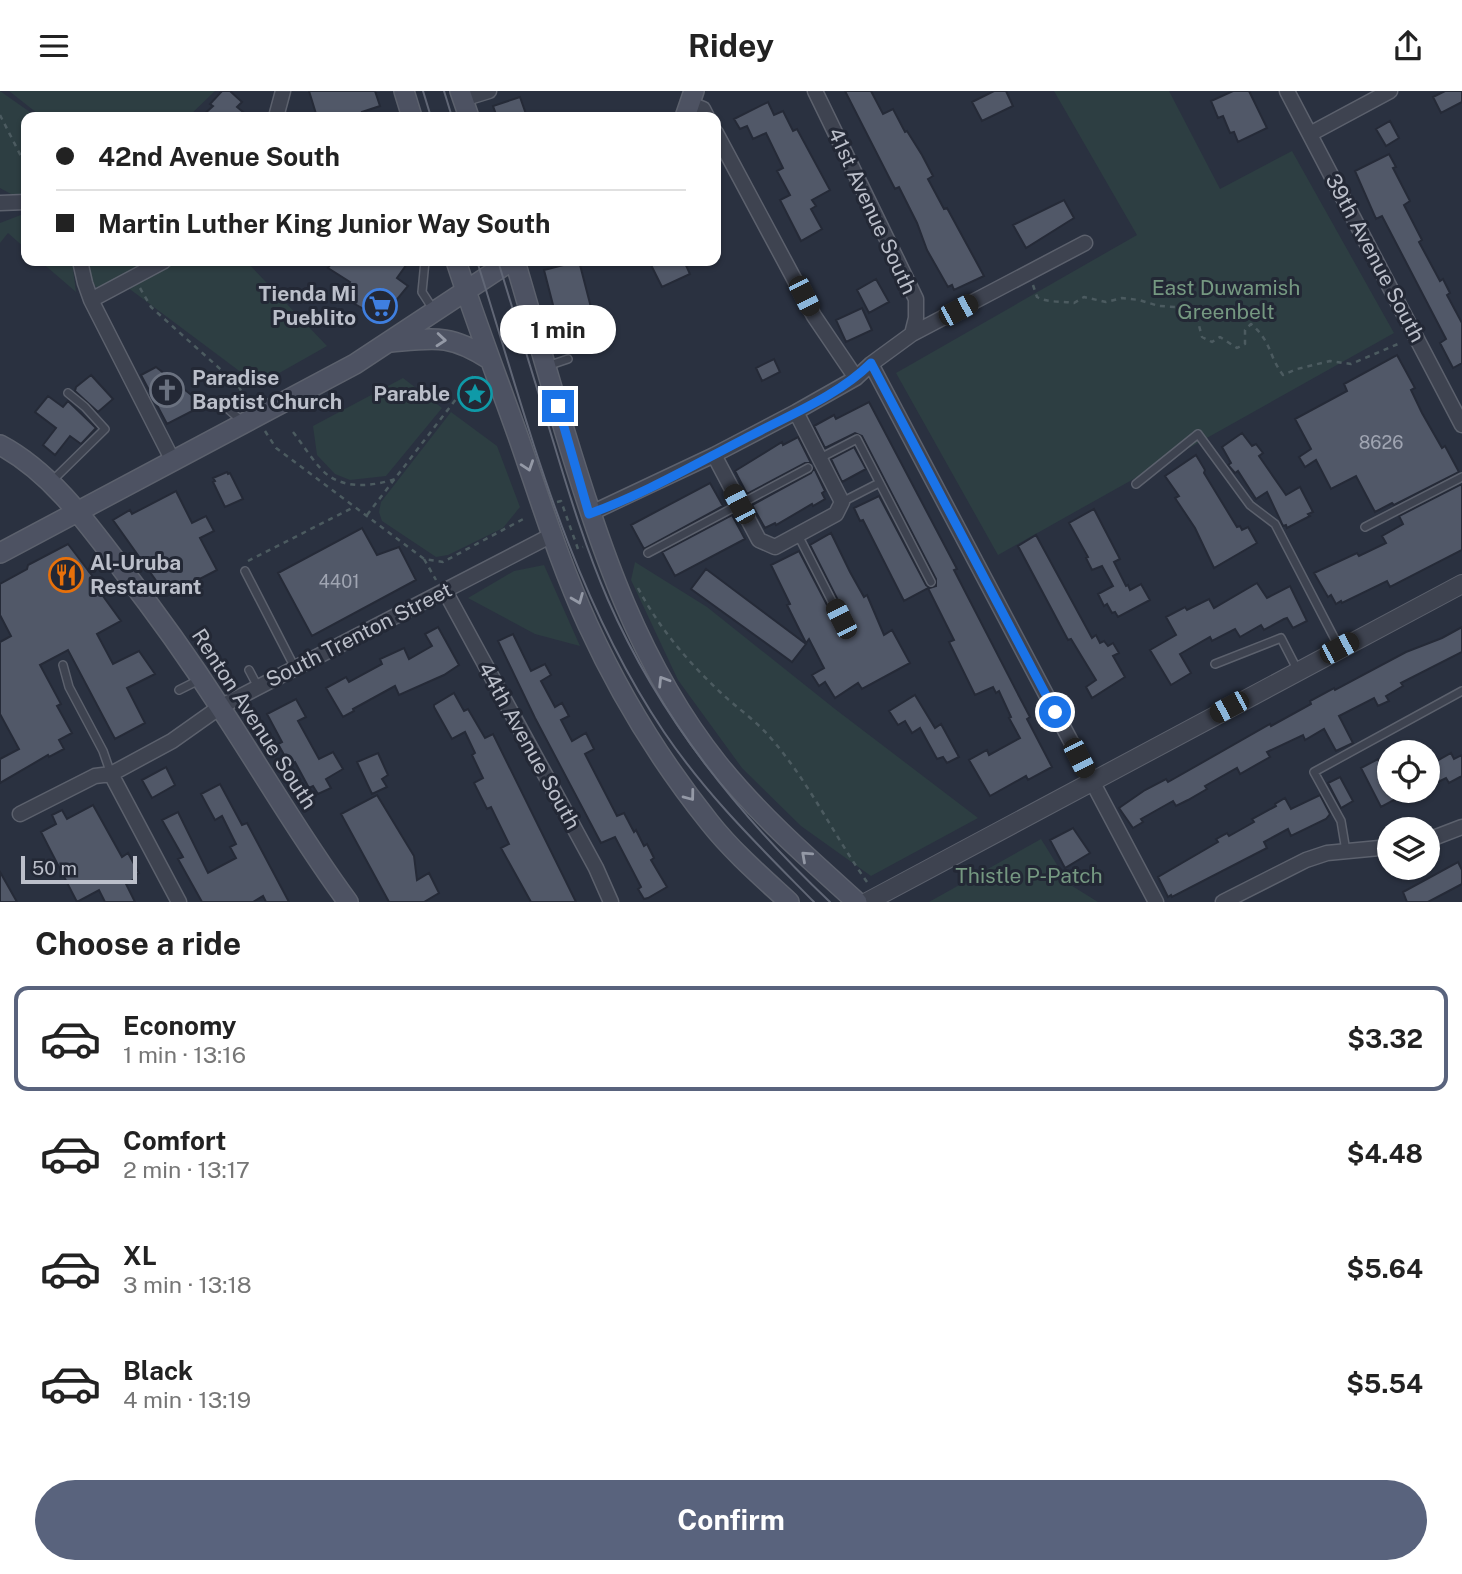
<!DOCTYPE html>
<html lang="en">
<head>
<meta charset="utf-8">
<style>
  body { margin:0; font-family:"Public Sans",sans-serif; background:#f2f2f2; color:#222; height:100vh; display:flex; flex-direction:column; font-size:26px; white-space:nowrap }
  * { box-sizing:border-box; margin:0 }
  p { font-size:23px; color:#767676 }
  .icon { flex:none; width:38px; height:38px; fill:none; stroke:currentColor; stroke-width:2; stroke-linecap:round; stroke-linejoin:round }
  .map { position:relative; height:811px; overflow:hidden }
  .details { display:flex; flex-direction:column; background:#fff; flex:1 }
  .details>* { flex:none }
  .banner { position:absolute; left:21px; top:21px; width:700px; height:154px; border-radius:14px; box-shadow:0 2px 5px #0004; display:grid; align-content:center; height:154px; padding:0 35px; background:#fff }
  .controls { position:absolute; left:1377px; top:649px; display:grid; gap:14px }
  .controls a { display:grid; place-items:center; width:63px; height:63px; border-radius:50%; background:#fff; box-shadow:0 2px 5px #0004; font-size:35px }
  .scale { position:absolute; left:21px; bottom:18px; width:116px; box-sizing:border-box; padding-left:7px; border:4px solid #bbbfca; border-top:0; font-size:19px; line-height:24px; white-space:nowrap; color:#bbbfca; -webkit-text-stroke:5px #232835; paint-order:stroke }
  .end { position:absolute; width:32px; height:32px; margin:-16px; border:9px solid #1a73e8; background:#fff; box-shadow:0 0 0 4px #fff }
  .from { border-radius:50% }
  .bubble { position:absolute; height:49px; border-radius:24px; background:#fff; box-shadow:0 2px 5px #0004; font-size:23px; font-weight:700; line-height:49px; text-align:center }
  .car { position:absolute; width:21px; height:42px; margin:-21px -10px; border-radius:9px; box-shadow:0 0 5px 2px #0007; background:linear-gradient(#222 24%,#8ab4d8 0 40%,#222 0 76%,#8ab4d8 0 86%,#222 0) }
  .banner b { display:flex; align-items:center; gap:24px; height:66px; font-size:26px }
  .banner b+b { border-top:2px solid #e0e0e0 }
  .banner i { width:18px; height:18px; background:#222 }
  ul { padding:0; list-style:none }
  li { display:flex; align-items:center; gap:21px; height:105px; margin:0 14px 10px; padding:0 21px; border:4px solid transparent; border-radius:14px }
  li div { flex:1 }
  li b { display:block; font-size:26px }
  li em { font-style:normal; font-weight:700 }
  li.active { border-color:#59637d }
  li>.icon { width:63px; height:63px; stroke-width:1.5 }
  h2 { padding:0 35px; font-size:32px; line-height:84px }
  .cta { display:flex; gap:14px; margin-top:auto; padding:14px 35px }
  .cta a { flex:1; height:80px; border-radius:42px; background:#59637d; color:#fff; font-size:28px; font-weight:700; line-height:80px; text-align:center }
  header { display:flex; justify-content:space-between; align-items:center; height:91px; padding:0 35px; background:#fff; font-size:32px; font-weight:700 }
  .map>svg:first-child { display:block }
  .green { fill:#2d3e42 }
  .building { fill:#515868; stroke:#252a37; stroke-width:2 }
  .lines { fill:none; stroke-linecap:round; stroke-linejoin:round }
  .service-casing { stroke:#5c616d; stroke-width:10 }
  .minor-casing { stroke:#5c616d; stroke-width:17 }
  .tertiary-casing { stroke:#5c616d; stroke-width:20 }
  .secondary-casing { stroke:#5c616d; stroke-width:22 }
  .path { stroke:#4c5b60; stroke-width:2.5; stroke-dasharray:5 5; stroke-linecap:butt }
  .service { stroke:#3e4350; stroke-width:7 }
  .minor { stroke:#3e4350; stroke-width:14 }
  .tertiary { stroke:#3e4350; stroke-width:18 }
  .secondary { stroke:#4d5262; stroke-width:19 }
  .tram { stroke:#616776; stroke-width:2 }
  .oneway { stroke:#9499a6 }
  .route { stroke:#1a73e8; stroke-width:9 }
  .labels { text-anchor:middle; stroke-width:6; stroke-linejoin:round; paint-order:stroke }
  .number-label { font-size:18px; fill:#a0a5b2 }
  .street-label { font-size:21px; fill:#bbbfca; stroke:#232835 }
  .park-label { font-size:21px; fill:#759881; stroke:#232835 }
  .poi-label { font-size:21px; font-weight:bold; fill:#bbbfca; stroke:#232835; text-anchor:end }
</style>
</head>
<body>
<header><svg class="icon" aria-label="menu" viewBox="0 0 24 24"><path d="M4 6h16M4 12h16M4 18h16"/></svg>Ridey<svg class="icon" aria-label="share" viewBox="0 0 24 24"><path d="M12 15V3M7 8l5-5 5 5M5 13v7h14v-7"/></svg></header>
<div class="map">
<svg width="1462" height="811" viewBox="0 0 1462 811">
  <rect width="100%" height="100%" fill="#2a3140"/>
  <path class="green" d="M0,0l37,26h-11v80l-6,2 -20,-11z
    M9,0h206l-27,26h-146z
    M1054,0h115l51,98 72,-38 102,182 -396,222 -102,-182 241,-138z
    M26,122v36l-18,-16 -8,10v-20z
    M40,170h32l4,31z
    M86,170h63l-52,27 -7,-9z
    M178,170h68l81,85 -69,39 -131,-98z
    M403,287l39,30 -56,68 -36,4 -15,-6 -18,-19 -4,-29z
    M451,321l46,34 23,61 -17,21 -55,27 -12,2 -54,-36 -3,-9 2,-10z
    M635,471l72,45 128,102 143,109 -107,58 -70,-50 -59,-58 -64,-88 -47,-100z
    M544,474l36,81 -45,-12 -67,-36 46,-27z
    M1041,748l28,45 29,18h-169z"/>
  <path class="building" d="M222,0h8l12,11 -5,5 12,10h-48l12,-11 -3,-2z
    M309,0h66l5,15 -18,6 1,5h-46z
    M845,0h26l12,23 10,-5 12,23 2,-1 15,24 11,21 -5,3 16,30 3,-1 37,68 -30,14 -2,-5 -4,2 -21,-37 -10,-27 -18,-36 -4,2z
    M994,0h12l7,15 -31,15 -10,-19z
    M1233,0h16l18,37 -29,14 -4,-10 -4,1 -7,-17 -5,2 -7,-17z
    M1445,0h17v11l-21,11 -8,-16z
    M520,6l7,20h-30l-4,-11z
    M768,11l6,13 9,-4 10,20 4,-2 33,61 -18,10 4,6 -5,3 11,20 -21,12 -21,-41 10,-5 -13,-24 6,-3 -17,-35 -13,6 -6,-13 -7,3 -6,-10z
    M1390,30l9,17 -13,8 -10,-17z
    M1389,63l7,13 -3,1 17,33 -6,4 18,35 -3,2 21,39 3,-2 7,14 -3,2 15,28v40l-9,5 -13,-25 6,-4 -64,-123 -6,3 -21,-48z
    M1064,109l10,18 -48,30 -13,-23z
    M333,170h76l-12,17 11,8 -27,33 -40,-23 9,-14 -22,-14z
    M579,170l16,62 -35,9 -16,-62z
    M649,170h35l6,13 -28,13z
    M876,188l13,23 -20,11 -12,-23z
    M862,217l10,22 -26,12 -10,-22z
    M1397,264l18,33 -4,2 11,23 20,35 3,-2 14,26 -65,33 -2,-2 -17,9 -19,-36 -25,13 -15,-29 -11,7 -6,-10 12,-8 -16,-30 52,-28 -3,-7z
    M774,268l6,13 -18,9 -6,-13z
    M156,276l48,38 -37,19 -26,-49z
    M91,284l22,24 -15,13 -23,-21 1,-4z
    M48,305l15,11 5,-6 28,27 -15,16 -11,-8 -15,19 -12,-10 13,-17 -21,-16z
    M869,311l88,167 -3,1 66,128 10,19 -3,2 25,48 -24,13 -2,-4 -36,20 -21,-36 18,-10 2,5 31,-17 -11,-20 2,-1 -12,-26 -3,2 -3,-6 -18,8 -26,-53 5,-2 -26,-52 -24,13 -41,-81 -3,1 -6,-13 25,-12 47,89 4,3 6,-2v-7l-74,-143 -7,-3 -30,15 -11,-22 20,-11 2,4z
    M1242,342l10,13 4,-2 7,9 -4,3 27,39 14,-8 13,25 -5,2 2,2 -23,12 -1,-3 -3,1 -16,-34 -11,7 -18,-28 -3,2 -7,-8 3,-2 -9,-16z
    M798,346l13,26h-6l-58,31 -12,-23 47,-29 1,3z
    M854,356l12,22 -24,13 -11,-23z
    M1196,364l9,15 -1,3 33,54 3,-1 2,4 6,-3 9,16 -43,25 -19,-40 -20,-30 4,-2 -14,-20z
    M814,377l11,23 -3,2 3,6 -12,7 -1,-2 -36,21 -1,-2 -10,5 -13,-23 59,-32z
    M227,381l1,2 2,-1 13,26 -18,8 -12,-25 2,-1 -2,-3z
    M710,392l13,23 -79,43 -13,-24z
    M1462,393v66l-72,37 -3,-6 -45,22 -1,-2 -5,3 -5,-9 -3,2 -14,-24 43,-20 2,3 27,-13 -4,-7 21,-12 -4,-8z
    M176,400l16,32 14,-7 8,15 -14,7 17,32 -50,26 -54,-76 17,-10 2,4z
    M1094,418l26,50 -6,3 12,24 2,-1 2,5 11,-6 9,16 -32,17 -3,-5 -3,1 -5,-9 -3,2 -6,-12 15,-8 -11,-20 -10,4 -6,-12 2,-1 -19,-34z
    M732,424l13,24 -70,37 -13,-24z
    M362,437l15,27 22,-8 17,33 -104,56 -34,-63z
    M831,442l19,39 14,25 3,-2 17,40 8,-5 18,33 -48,26 -4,-6 -23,15 -10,-16 -6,4 -7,-11 12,-7 -15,-29 -3,4 -19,-38 3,-1 -19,-39 28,-14 37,71 4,3 4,-1 2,-8 -36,-71z
    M1036,444l56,103 4,-3 4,8 4,-2 4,5 5,-3 6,10 -6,3 12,21 -33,21 -6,-11 10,-7 -25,-41 -3,1 -50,-94z
    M68,453l38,50 -3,2 18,25 -24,13 16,30 26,-13 16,23 -28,14 18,35 -30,16 -47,-89 -28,15 21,39 -4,2 15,27 -13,7 5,9 -15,8 -1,-2 -48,28v-24l19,-10 -19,-35v-72l11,-6 -11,-21v-31l27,-15 1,-4z
    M706,478l100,75 -14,18 -101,-73z
    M1257,492l10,15 23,-12 17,35 -14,7 -6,-10 -3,1 -20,11 -3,-5 -21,12 -5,-8 -23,12 -2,-4 -30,17 11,19 -20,12 -21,-35 26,-15 -10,-18 19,-10 2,3 22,-11 5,9z
    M438,536l21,38 -15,10 -45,20 -4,-9 -42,23 1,2 -11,6 -17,-29 20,-11 3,5 33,-18 -2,-5 24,-11 5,11 23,-13 -7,-12z
    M1462,536v25l-61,31 2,3 -17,10 3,5 -11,5 -4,-8 -35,18 14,27 -17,8 -12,-22 -19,11 -2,-5 -36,17 3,5 -30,17 -3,-6 -32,18 2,3 -19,11 -12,6 -3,-5 -32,18 2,3 -10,6 -14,-20 26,-18 21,-11 2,3 102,-58 1,2 40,-22 -1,-3 24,-13 1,2 71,-38 36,-14z
    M513,543l18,37 14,-7 6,11 -10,6 14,26 7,-4 7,13 -8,4 11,21 14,-8 8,16 -9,5 32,62 7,-3 10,19 2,-2 8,16 3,-2 7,14 -3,2 16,27 -19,11 -4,1 -6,-10 3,-2 -26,-50 -14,6 -66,-125 -37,-77z
    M454,602l10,18 4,-2 17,29 8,-4 83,168h-45l-30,-54 8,-4 -18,-37 -4,2 -13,-26 9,-5 -11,-23 3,-2 -10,-21 -13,7 -18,-32v-2z
    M915,604l20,33 6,-4 18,33 -12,6 -4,-6 -6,2 -17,-31 -8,5 -7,-12 -7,4 -9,-14z
    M296,608l10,18 -8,4 21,38 14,-7 10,17 -17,10 5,9 -13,6 -5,-8 -4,2 -14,-26 -4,2 -4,-4 -9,-16 4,-2 -15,-28z
    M378,662l10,22 -6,4 5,8 -15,7 -15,-32z
    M1451,662l3,6 8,-4v21l-13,7 -3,-5 -18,9v-21z
    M1378,668l6,12 6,-3v23h21l-30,16 -20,-39z
    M166,676l9,18 -23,13 -10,-18z
    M1340,686l13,24 -12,7 -13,-25z
    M220,693l22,41 5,-2 42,79h-23l-3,-6 -10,6h-51l-24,-43 5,-2 -21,-37 16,-8 30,61 28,-15 -6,-11 6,-3 -14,-28 -7,4 -14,-26z
    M377,704l37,61 3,24 12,-7 10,20 -15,9h-35l-48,-88z
    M1320,704l10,19 -4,5 -35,17 -3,-7 -24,13 3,6 -95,49 -1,-2 -3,2 -10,-20 60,-35 -2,-3 11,-6 2,3 25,-14 -2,-3 24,-13 -1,-2 10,-6 6,11z
    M93,714l29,52 6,-4 11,20 -4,3 1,2 -10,6 9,18h-30l-6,-12 -22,12 -36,-70 15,-8 -4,-9 10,-5 5,9z
    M1073,737l17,25 -25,15 -15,-28z
    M1458,771l4,8v14l-34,18h-21l-4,-10z
    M0,781l17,30h-17z"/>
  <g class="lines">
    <g class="service-casing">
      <path id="service" d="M425,170l-3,31 11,17
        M547,275l21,-7
        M220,311l23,20
        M826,364l31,-16 74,143
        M52,390l53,-52 -20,-22 -17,-14
        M1136,393l62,-50 52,71 25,19 64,123
        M842,411l37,-19
        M1365,436l97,-50
        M798,444l43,84
        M648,462l160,-85
        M245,480l50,97
        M1215,573l66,-26 16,31
        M63,574l6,22 34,64 8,23
        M249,579l9,17
        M179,599l22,-11
        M1346,760l-5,-30 -27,-49 148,-81"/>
    </g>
    <g class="minor-casing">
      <path id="minor" d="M815,0l101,208v19l-4,16
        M1287,0l175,334
        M463,8l26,-8
        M690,13l13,5 4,8
        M276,26l7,-26
        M716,42l98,183 42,62
        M1310,43l80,-43
        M0,112l26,-1
        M80,170l5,22 6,17 82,161
        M91,209l73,-39
        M871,273l285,538
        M714,364l45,85 16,7 61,-33 6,-12 -46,-90
        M589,423l125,-59 82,-43 60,-34 15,-14 41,-30 173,-91
        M445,500l151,277 15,34
        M111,683l68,128
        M20,723l75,-38 16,-2 61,-33 48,-34 332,-172
        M1428,749l34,-13
        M1223,811l83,-42 21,-7 63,-6"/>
    </g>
    <g class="tertiary-casing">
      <path id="tertiary" d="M867,811l595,-318"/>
    </g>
    <g class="secondary-casing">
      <path id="secondary" d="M404,0l8,26
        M460,0l9,26
        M685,26l9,-26
        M456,170c19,59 41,116 62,175 22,63 42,128 70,189 32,70 74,138 122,198 23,29 52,54 79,79
        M515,170c16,56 33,112 49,168 36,119 75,236 154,335 41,51 90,94 139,138
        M391,251c44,-4 59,-8 98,17
        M0,354c51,27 88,79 122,124 35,45 67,90 98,138 43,65 82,133 128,195
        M0,462l355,-189 156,-103"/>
    </g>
    <path class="path" d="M0,24l26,51
      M1033,194l4,12c11,6 25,4 37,6l10,-6 22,5 16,-4 17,2 20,6 17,1 20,7 6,23 10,5 8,-5 17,11 8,-4v-14l6,-6c21,18 17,31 32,51l14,-6 33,-8 21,3 47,-20 2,3
      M140,197l11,19 87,78 9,17
      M265,340l11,17 148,111 19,3 84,-45
      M293,341c9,11 24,36 36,44 19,13 45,10 66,3
      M557,411l4,-1 17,48 5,-2
      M367,424l109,-142
      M424,468l12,21
      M248,470l106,-54
      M638,497c21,40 50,74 83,105 15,14 34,27 48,43 39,44 64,98 98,146"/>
    <use href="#service" class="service"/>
    <use href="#minor" class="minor"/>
    <use href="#tertiary" class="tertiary"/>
    <use href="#secondary" class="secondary"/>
    <path class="tram" d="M423,0l8,26
      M444,0l8,26
      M477,170c51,161 91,329 187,471 44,65 96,115 150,170
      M498,170c19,61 37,122 56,183 16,53 32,105 54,156 51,117 130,215 222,302"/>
  </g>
  <defs><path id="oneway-chevron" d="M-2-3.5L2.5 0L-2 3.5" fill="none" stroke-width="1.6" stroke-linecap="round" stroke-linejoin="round" transform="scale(1.75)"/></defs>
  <g class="oneway">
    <use href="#oneway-chevron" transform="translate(441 249) rotate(5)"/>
    <use href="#oneway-chevron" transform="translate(528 375) rotate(71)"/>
    <use href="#oneway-chevron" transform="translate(578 508) rotate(68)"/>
    <use href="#oneway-chevron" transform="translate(663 590) rotate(-122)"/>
    <use href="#oneway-chevron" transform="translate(690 705) rotate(53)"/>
    <use href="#oneway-chevron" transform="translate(806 765) rotate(-138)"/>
  </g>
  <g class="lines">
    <path class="route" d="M558,315l31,108c56,-20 110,-52 163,-79 40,-21 87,-40 119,-72l184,349"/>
  </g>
  <defs>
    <g id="supermarket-ring" transform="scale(1.75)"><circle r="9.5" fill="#232835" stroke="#3f7fe0" stroke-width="1.5"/><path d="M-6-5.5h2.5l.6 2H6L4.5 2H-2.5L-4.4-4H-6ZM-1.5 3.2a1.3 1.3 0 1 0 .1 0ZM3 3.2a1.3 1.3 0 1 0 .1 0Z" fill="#3f7fe0"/></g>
    <g id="church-ring" transform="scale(1.75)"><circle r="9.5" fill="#232835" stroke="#6b7280" stroke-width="1.5"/><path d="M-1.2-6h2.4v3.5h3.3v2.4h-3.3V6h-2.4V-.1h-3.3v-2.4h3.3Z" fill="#6b7280"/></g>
    <g id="sight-ring" transform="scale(1.75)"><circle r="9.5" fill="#232835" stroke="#0f9aa8" stroke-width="1.5"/><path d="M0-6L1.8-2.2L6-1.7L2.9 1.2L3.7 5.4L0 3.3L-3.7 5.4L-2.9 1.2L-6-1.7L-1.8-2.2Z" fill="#0f9aa8"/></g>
    <g id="restaurant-ring" transform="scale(1.75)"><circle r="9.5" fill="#232835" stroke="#e8710a" stroke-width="1.5"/><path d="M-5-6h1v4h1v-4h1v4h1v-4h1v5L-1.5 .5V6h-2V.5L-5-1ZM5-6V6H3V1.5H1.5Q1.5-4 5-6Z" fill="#e8710a"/></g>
  </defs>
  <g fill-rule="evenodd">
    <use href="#supermarket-ring" x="380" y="215"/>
    <use href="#church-ring" x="167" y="299"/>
    <use href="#sight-ring" x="475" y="303"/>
    <use href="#restaurant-ring" x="66" y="484"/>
  </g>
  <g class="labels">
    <g class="number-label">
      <text x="1381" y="358">8626</text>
      <text x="339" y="497">4401</text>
    </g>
    <g class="street-label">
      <text transform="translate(872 120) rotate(65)" y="7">41st Avenue South</text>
      <text transform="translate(1375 167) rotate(62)" y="7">39th Avenue South</text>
      <text transform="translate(359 544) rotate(-27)" y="7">South Trenton Street</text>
      <text transform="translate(254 628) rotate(57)" y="7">Renton Avenue South</text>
      <text transform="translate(529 655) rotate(61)" y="7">44th Avenue South</text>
    </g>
    <g class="park-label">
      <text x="1226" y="204">East Duwamish<tspan x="1226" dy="24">Greenbelt</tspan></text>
      <text x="1029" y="792">Thistle P-Patch</text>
    </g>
    <g class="poi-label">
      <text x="356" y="210">Tienda Mi<tspan x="356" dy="24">Pueblito</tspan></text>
      <text x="192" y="294" text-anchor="start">Paradise<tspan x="192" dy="24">Baptist Church</tspan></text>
      <text x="450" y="310">Parable</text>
      <text x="90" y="479" text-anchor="start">Al-Uruba<tspan x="90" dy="24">Restaurant</tspan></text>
    </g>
  </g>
</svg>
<div class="controls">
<a><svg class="icon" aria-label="locate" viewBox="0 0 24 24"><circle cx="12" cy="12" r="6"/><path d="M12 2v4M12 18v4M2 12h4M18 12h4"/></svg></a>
<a><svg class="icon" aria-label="layers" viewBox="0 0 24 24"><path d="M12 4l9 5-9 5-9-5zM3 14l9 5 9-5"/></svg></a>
</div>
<div class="scale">50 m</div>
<i class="end from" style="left:1055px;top:621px"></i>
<i class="end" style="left:558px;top:315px"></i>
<div class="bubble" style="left:500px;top:214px;width:116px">1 min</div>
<i class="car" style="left:804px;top:205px;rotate:153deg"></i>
<i class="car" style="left:958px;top:219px;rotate:62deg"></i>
<i class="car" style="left:739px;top:413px;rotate:332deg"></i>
<i class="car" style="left:841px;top:528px;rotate:333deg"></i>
<i class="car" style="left:1339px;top:557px;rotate:62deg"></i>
<i class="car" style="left:1229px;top:616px;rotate:242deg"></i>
<i class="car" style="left:1079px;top:667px;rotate:153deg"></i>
<div class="banner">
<b><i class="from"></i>42nd Avenue South</b>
<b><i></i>Martin Luther King Junior Way South</b>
</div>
</div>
<section class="details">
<h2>Choose a ride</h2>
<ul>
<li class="active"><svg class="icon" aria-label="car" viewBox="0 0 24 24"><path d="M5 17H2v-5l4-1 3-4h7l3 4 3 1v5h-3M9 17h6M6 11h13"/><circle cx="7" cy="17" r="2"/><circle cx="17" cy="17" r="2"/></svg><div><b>Economy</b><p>1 min · 13:16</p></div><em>$3.32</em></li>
<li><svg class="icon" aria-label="car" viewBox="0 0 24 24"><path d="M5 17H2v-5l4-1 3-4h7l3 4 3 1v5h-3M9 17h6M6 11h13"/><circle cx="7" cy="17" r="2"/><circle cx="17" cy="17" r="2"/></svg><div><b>Comfort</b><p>2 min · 13:17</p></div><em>$4.48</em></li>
<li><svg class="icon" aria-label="car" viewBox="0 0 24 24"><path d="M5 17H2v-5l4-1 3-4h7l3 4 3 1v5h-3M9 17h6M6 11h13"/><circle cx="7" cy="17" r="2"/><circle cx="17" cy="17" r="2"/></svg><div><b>XL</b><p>3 min · 13:18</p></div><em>$5.64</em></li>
<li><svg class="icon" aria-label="car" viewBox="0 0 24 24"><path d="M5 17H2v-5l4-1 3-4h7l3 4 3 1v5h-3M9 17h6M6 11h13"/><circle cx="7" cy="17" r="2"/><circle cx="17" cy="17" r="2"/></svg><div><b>Black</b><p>4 min · 13:19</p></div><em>$5.54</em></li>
</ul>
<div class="cta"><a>Confirm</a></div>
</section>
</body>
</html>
